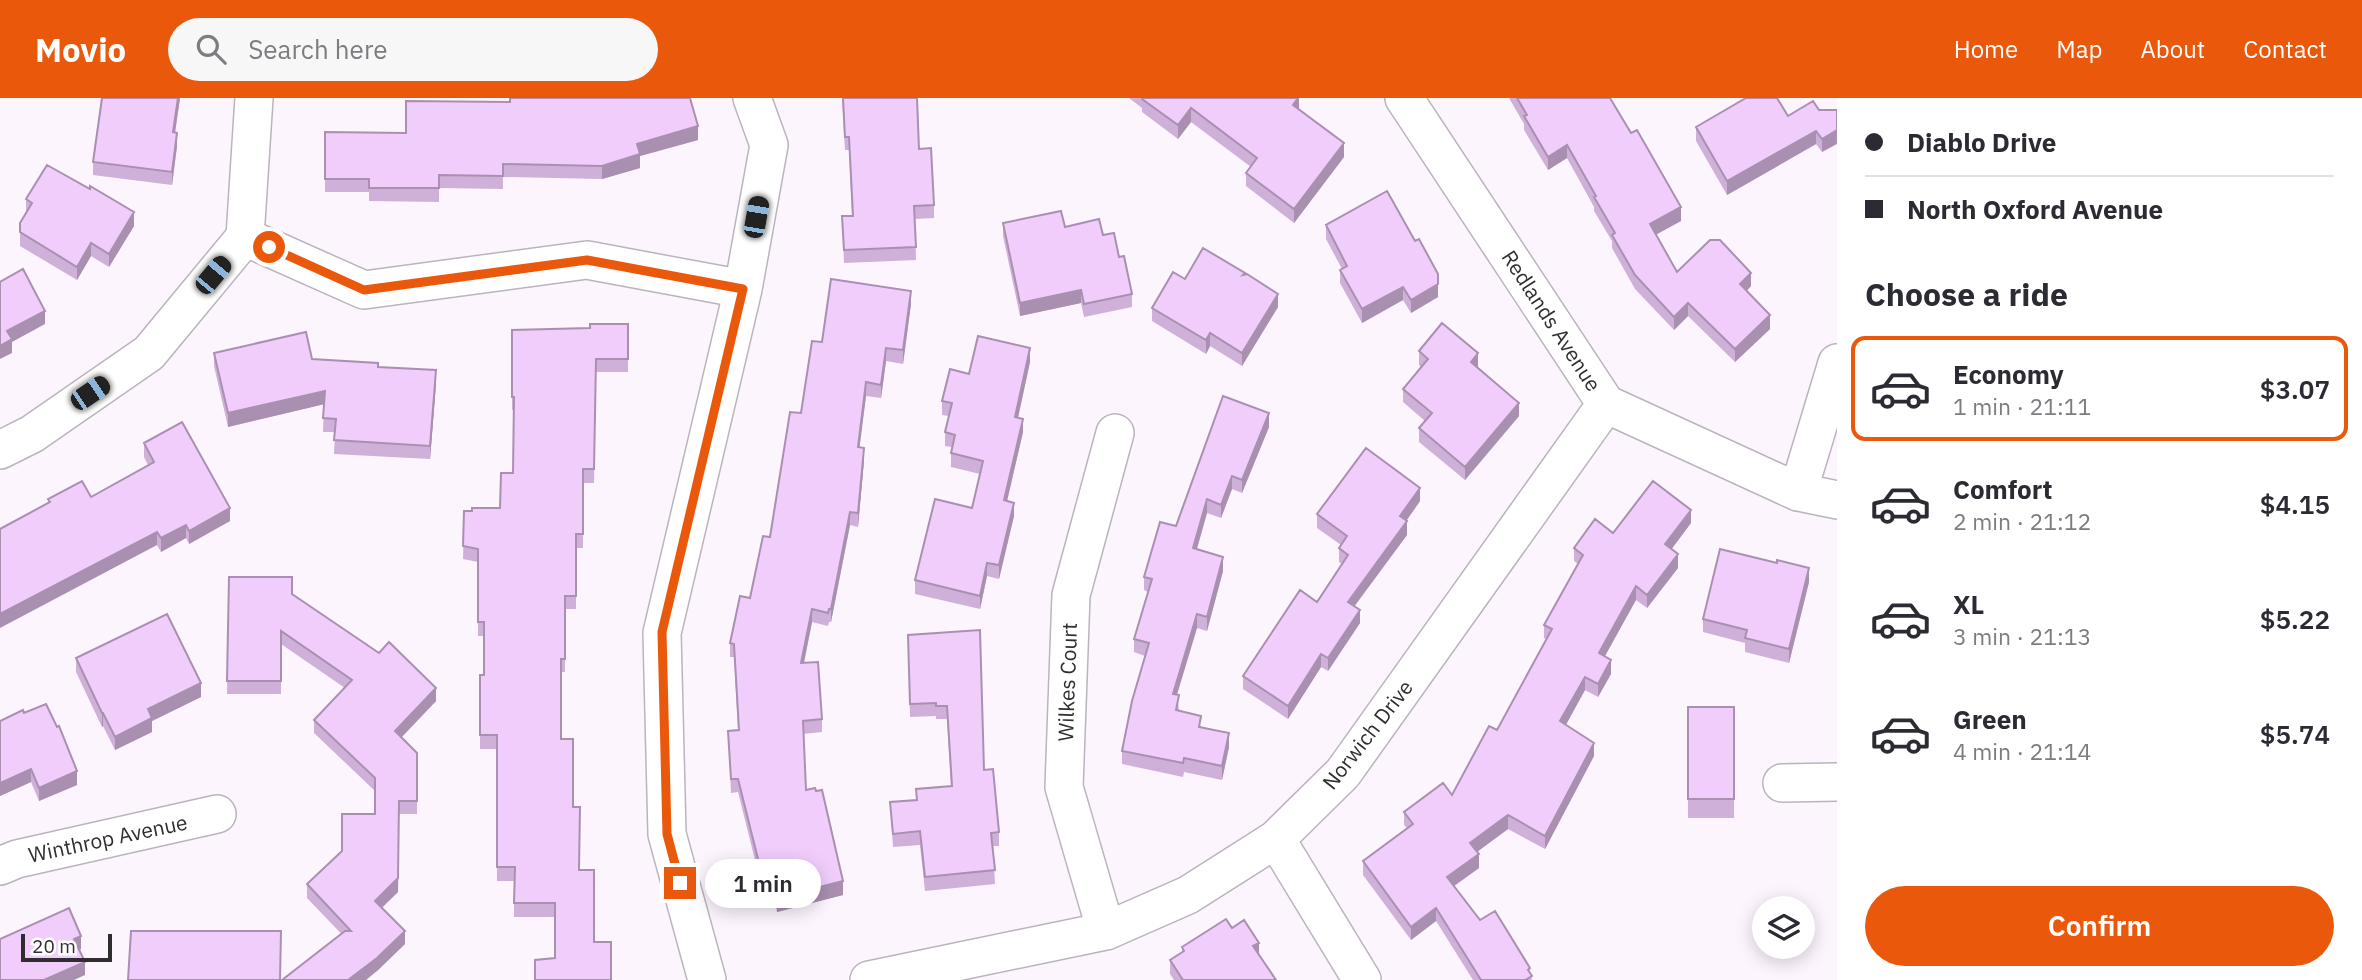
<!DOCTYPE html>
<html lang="en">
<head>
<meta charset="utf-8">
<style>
  body { margin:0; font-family:"IBM Plex Sans",sans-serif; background:#f7f7f7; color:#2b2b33; height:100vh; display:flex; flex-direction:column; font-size:26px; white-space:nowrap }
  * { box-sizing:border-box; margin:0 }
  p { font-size:23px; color:#7c7c81 }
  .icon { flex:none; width:38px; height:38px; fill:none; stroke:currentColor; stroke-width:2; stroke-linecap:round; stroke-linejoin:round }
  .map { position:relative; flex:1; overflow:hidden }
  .side { display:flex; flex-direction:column; background:#fff; width:525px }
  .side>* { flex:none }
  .banner { display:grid; align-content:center; height:154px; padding:0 28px; background:#fff }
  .buttons { position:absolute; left:1752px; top:798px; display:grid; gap:14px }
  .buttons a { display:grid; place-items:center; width:63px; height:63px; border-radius:50%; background:#fff; box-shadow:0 4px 18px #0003; font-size:35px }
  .scale { position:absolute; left:21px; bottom:18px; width:91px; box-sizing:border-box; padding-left:7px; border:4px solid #302d31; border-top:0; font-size:19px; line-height:24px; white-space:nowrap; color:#302d31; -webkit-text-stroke:5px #fff; paint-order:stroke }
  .end { position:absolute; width:32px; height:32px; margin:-16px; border:9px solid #ea580c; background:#fff; box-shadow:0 0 0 4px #fff }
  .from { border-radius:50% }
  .bubble { position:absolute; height:49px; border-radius:24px; background:#fff; box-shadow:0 4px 18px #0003; font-size:23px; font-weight:600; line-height:49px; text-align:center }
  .car { position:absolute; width:21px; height:42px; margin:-21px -10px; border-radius:9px; box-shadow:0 0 5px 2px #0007; background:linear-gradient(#222 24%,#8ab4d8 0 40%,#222 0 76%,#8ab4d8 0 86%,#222 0) }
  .banner b { display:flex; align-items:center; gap:24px; height:66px; font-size:26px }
  .banner b+b { border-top:2px solid #e1e1e2 }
  .banner i { width:18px; height:18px; background:#2b2b33 }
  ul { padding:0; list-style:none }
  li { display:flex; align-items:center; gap:21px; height:105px; margin:0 14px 10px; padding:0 14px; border:4px solid transparent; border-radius:14px }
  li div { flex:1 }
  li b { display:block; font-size:26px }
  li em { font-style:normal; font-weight:600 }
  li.current { border-color:#ea580c }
  li>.icon { width:63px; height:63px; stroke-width:1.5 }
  h2 { padding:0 28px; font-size:32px; line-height:84px }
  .primary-button { display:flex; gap:14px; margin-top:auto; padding:14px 28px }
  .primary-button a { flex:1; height:80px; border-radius:42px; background:#ea580c; color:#fff; font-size:28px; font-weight:600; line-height:80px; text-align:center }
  header { display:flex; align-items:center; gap:42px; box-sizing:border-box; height:98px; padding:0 35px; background:#ea580c; color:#fff }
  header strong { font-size:33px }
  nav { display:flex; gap:38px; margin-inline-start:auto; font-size:24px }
  .search { width:490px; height:63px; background:#f7f7f7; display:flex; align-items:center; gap:18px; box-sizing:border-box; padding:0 24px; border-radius:38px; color:#7c7c81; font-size:26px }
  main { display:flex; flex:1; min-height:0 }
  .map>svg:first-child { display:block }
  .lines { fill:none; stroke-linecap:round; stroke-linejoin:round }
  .minor-casing { stroke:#bbb3bd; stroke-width:40 }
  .minor { stroke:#fff; stroke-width:37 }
  .wall { fill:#cfb0d9 }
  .shaded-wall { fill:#a990b0 }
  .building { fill:#f1cdfc; stroke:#a990b0; stroke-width:2 }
  .route { stroke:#ea580c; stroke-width:9 }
  .labels { text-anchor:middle; stroke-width:6; stroke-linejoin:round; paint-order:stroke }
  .street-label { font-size:21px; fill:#302d31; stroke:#fff }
</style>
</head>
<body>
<header>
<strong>Movio</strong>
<div class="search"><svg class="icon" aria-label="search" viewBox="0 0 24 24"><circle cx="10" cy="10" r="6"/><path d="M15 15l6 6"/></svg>Search here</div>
<nav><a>Home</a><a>Map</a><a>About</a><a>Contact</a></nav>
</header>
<main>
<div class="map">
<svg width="1837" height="882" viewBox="0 0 1837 882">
  <rect width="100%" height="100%" fill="#fcf5fe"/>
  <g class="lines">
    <g class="minor-casing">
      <path id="minor" d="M1404,0l202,306 192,88 39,8
        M245,139l119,53 223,-30 156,29
        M0,352l32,-16 117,-81 96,-116 9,-139
        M1798,394l39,-129
        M1782,685l55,-1
        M1276,741l86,141
        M0,768l17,-7 200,-45
        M1106,833l-42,-144 7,-192 44,-162
        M707,882l-40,-146 -5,-201 81,-344 26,-144 -17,-47
        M869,882l237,-49 82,-36 88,-56 67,-66 263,-369"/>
    </g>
    <use href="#minor" class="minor"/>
  </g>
  <path class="wall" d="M102,0h78l-5,35 2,13 -5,39 -79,-10v-13z
    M842,0l77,51 15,56v13l-19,1 1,41 -72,3 -2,-47h10l-3,-66h-4z
    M1129,0h170v12l45,47 -50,66 -48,-37v-13l5,-6 -60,-45 -13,17 -36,-27v-4z
    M1509,0h101l71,123 -25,13 21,38 74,14 -4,5 23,38 -35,33 -47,-46 -14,14 -39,-41 -23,-41v-7l-18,-30v-4l-27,-49 -19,12 -24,-40v-6z
    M1819,12h18l-15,42 -6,-8 -89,51 -31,-54v-14l92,-11z
    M325,34l373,8 -58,16v12l-38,11 -99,-2v12l-64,-1v14l-70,-1v-9h-44z
    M26,101l108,27 -25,41 -18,-11 -14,24 -57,-34v-23l6,-11z
    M1003,125l62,4 38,8 16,22 13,37v13l-48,10 -3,-14 -61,13 -17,-80z
    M1326,127l112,72 -27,16 -8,-13 -41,23 -22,-40v-13l2,-1 -16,-30z
    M1245,177l33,32 -36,59 -32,-20 -4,8 -54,-33v-13l33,-29z
    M911,206l-8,60 -17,-3 -5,37 -15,-2 -7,51 5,14 -6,66 -8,-2 -19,97h-2l-1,4 -16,-4 -8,41 18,56v13l-19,2 3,56 37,105 -66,17 -8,-34 -9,2 -22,-88 -7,1 -3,-62 10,-1 -4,-73h-4v-14l20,-45 20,-61 31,-124 21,-71z
    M628,226v48h-32l-2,111h-11v65h-7v61h-11v63h-4l-6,286v-41h-41v-36h-17v-132h-17v-74h4v-39h-6v-74l-15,-3 1,-48 36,-3 13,-35 1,-63h-2v-80l78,-2z
    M1419,253l59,16v1l41,48 -54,64 -46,-38v-14l6,-7 -22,-19v-13l18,-22 -2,-2z
    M214,255l98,6 66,8 58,17 -6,75 -96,-5 1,-22h-12l1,-28 -96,23 -14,-61z
    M1030,264l-12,56 5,14 -16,69 7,15 -15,63 -12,-3 -7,33 -65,-15v-14l57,-72 8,-34 -29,-7v-14l1,-6 -7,-1v-14l4,-16 -7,-1v-14l27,-27z
    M1269,329l-27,66 -10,-4 -11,29 -14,-5 -10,36 26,22 -16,60 -10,-3 -20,67 2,15 50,37 -7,33 -38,-8 -1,5 -61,-13v-13l23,-95 -11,-4v-13l14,-47 -4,-2v-13l32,-51z
    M144,345l86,78 -41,23 -3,-6 -25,14 -4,-7 -109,-42v-4l43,-2 57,-32 -4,-8z
    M1420,403l-14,20 1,14 -53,71 6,17 -32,48 -7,-4 -33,52 -45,-30v-13l74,-74 25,-38 -3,-2v-14l2,-3 -24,-17v-14z
    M1691,425l-20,26 7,19 -31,40 -11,-8 -32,56 7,18 -13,23 -13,-7 -19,35 28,31 -49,93 -37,-20 -31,23 2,16 -25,18 26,34 50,52 2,8h-59l-37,-59 -25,19 -48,-65v-14l44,-33 -3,-3v-13l48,-17 45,-65 49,-91 -2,-1v-13l34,-61 -4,-3v-13l39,-15z
    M229,479l63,17 144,107 -35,37 16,15v61h-18l-1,78 -16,16 23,36 -28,27 -70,-73v-14l35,-33 33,-37v-23l-61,-58v-13l31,-32 -64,-44v50h-54z
    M1809,484l-20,81 -44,-11v-9l-42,-11v-13z
    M908,537l76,135 15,62v14h-6l2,38 -70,7 -5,-46 -27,2 -3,-45 26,-2v-11l35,-2 -4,-68h-11v-3l-26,1z
    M76,560l125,39 -49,24v11l-37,18 -12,-24 -1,1 -26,-55z
    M1688,609h46v111h-46z
    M0,623l77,64 -38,16 -8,-19 -31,14z
    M1232,830l27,27 17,25h-102l-4,-6v-14l12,-7v-6z"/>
  <path class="shaded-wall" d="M178,0h2l-7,48v-14z
    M1298,0h1v12l-6,-5z
    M1191,10v14l-13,17v-14z
    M698,28v14l-58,16v12l-38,11v-13l35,-22z
    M1837,32v14l-15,8v-13z
    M1816,33v13l-89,51v-14z
    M177,35v13l-5,39v-13z
    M1344,45v14l-50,66v-14z
    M1567,47v13l-19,12v-13z
    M1681,109v14l-31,17v-14z
    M134,114v14l-25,41v-13z
    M91,145v13l-14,24v-13z
    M1751,175v13l-11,11v-13z
    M1438,186v13l-27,16v-13z
    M1403,189v13l-41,23v-14z
    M1081,192v13l-61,13v-13z
    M911,193v13l-8,60v-14z
    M1278,196v13l-36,59v-13z
    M1688,205v13l-14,14v-13z
    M45,213v13l-33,18v11l-12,6v-13l7,-15z
    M1770,217v14l-35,33v-13z
    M1210,235v13l-4,8v-14z
    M886,250v13l-5,37v-13z
    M1030,250v14l-15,69v-14z
    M1478,255v14l-7,9v-14z
    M436,272v14l-6,75v-13z
    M866,284v14l-8,64v-13z
    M325,293v13l-97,23v-14z
    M1519,305v13l-54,64v-13z
    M1269,315v14l-27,66v-13z
    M1023,321v13l-19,82v-14z
    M864,350v13l-6,66v-14z
    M1232,378v13l-11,29v-13z
    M1420,390v13l-20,29v-14z
    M1207,401v14l-14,49v-14z
    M1014,405v13l-15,63v-14z
    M230,410v13l-41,23v-13z
    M1691,412v13l-26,35v-14z
    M850,414v13l-19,97v-13z
    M1407,423v14l-59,80v-13z
    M186,427v13l-25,14v-14z
    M157,434v13l-157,83v-14z
    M1678,456v14l-31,40v-13z
    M1223,459v14l-16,60v-14z
    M987,465v13l-7,33v-13z
    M1809,470v14l-20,81v-14z
    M1636,488v14l-37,67v-14z
    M812,511v13l-11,55v-14z
    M1360,512v13l-32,48v-13z
    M1197,516v14l-24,79v-13z
    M1321,556v13l-33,52v-13z
    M1611,562v14l-13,23v-13z
    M1585,579v13l-25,45v-14z
    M201,585v14l-49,24v11l-37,18v-13l33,-28z
    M436,590v13l-41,43v-13z
    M102,615h1v13l-1,1z
    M1229,635v14l-7,33v-14z
    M1594,645v13l-49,93v-13z
    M31,671v13l-31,14v-13z
    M77,673v14l-38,16v-13z
    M399,716l-1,78 -23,22v-13z
    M1508,717v14l-38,28v-14z
    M1479,756v14l-32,23v-14z
    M769,767v13l-9,2v-13z
    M843,783v14l-66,17v-14z
    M1436,810v13l-25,19v-13z
    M405,833v13l-28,27 -11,9h-18z
    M81,838v13l-7,3v-13z
    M1259,845v13l-6,-10z
    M85,864v13l-11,5h-30z"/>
  <path class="building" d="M102,0h76l-5,34 4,1 -5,39 -79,-10z
    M510,0h180l8,28 -61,18 3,10 -38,12 -99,-2v12l-64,-1v13h-70v-9h-44v-47l81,1v-32l104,1z
    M843,0h74l2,51 12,-1 3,57 -20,1 2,41 -72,3 -2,-34h11l-4,-79h-4z
    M1142,0h156l-5,7 51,38 -50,66 -48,-36 11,-15 -66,-50 -13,17 -36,-26z
    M1517,0h93l21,35 6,-3 44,77 -31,17 27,48 33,-32h10l31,33 -11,11 30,31 -35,34 -47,-46 -14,14 -39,-42 -23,-40 3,-2 -21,-36 2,-1 -29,-51 -19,12 -24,-41 3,-1z
    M1746,0h31l11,18 25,-15 6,9h18v20l-15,9 -6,-8 -89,50 -31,-54z
    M47,67l43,24v-3l44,26 -25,42 -18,-11 -14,24 -57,-35v-9l12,-20 -6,-4z
    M1387,93l28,50 4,-2 19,35v10l-27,16 -8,-13 -41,22 -22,-39 7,-4 -21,-41z
    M1061,113l4,16 34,-8 4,16 11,-2 5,24 5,-1 8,38 -48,10 -3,-14 -61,13 -17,-80z
    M1203,150l42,25 -2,2 4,-1 31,20 -36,59 -32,-20 -4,7 -54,-32 21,-36 12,7z
    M23,171l22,42 -38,20 5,8 -12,7v-64z
    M831,181l80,12 -8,59 -17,-2 -5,37 -15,-3 -8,65 6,1 -6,65 -8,-1 -19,97h-2l-1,4 -16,-4 -11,54 17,-1 4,57 -19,2 3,69 9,-2 1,3 6,-1 21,91 -66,17 -8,-33 -9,2 -22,-88h-7l-3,-48 11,-1 -5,-86 -4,-1 10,-47 10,2 13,-62 7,1 20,-125 11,1 11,-72 10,1z
    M1442,225l36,30 -7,9 48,41 -54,64 -46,-39 13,-15 -29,-24 25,-30 -9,-8z
    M590,226h38v35h-32l-2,110h-11v65h-7v62h-11v63h-4v80h12v68h7l-1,63h15v72h17v38h-76v-20l20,-2v-55h-41l1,-36h-18v-132h-17v-60h4v-53h-6v-73l-15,-3 1,-35h8v-3h28l1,-35h12l1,-76h-2v-67l78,-2z
    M306,234l6,27 66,4v4l58,3 -6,76 -96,-6 2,-21 -13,-1 2,-27 -97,22 -14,-60z
    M978,238l52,12 -15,69 8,2 -19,81 10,3 -15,62 -12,-2 -7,33 -65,-16 20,-81 37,9 11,-47 -32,-8 4,-18 -10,-3 7,-29 -10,-2 8,-32 19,5z
    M1223,298l46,17 -27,67 -10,-4 -11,29 -14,-6 -14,49 30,9 -16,60 -10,-3 -24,80 6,1 -3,15 25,6 -2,11 30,6 -7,33 -38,-8 -1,5 -61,-12 10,-50 17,-58 -15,-4 18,-60 -8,-2 16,-55 16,4z
    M182,324l48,86 -41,23 -3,-6 -25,13 -4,-6 -157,82v-85l50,-27 -2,-3 34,-18 9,16 63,-35 -10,-19z
    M1366,350l54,40 -20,28 7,5 -59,81 12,8 -32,48 -7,-4 -33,52 -45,-30 57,-86 17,12 31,-47 -9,-7 8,-12 -30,-22z
    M1653,383l38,29 -26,34 13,10 -31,41 -11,-9 -37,67 12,7 -13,24 -13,-7 -25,44 34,22 -49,93 -37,-21 -38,28 9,11 -32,23 33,43 15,-9 35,57 -2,2 4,6 -7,4h-44l-45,-72 -25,19 -48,-66 50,-37 -9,-12 39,-29 9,12 37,-69 8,4 55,-101 -8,-4 39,-70 -9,-7 21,-29 18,14z
    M1720,451l57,14v-3l32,8 -20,81 -44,-11 2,-8 -44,-11z
    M229,479h63v17l87,59 10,-11 47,46 -41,43 22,22v48h-18l-1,77 -23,23 30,30 -28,27 -29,22h-66l63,-49h6l-44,-47 35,-33v-37h33v-36l-61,-58 38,-40 -71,-49v50h-54z
    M167,516l34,69 -53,26 4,9 -37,19 -12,-24h-1l-26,-55z
    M980,532l4,140 9,-1 6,63 -8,1 4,37 -70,7 -5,-46 -27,3 -3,-32 27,-2 -1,-11 36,-3 -5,-80h-11v-3l-26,1 -2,-69z
    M46,606l11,23 2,-1 18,45 -38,17 -8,-19 -31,14v-62l23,-11 1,3z
    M1688,609h46v92h-46z
    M69,810l12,28 -7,3 11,23 -41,18h-44v-41z
    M1226,821l6,9 12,-8 15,23 -6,3 23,34h-93l-13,-20 14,-9 -2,-4z
    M131,833h150l-1,49h-152z"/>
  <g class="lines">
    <path class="route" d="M269,149l95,43 223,-30 156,29 -81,343 5,202 13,49"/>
  </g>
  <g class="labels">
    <g class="street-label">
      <text transform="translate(1551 223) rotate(57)" y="7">Redlands Avenue</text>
      <text transform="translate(1068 584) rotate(-88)" y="7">Wilkes Court</text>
      <text transform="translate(1368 637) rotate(-52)" y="7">Norwich Drive</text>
      <text transform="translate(108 741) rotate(-12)" y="7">Winthrop Avenue</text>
    </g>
  </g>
</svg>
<div class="buttons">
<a><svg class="icon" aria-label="layers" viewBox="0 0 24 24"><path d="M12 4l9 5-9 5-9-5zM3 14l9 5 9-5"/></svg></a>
</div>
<div class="scale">20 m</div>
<i class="end from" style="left:269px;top:149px"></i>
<i class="end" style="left:680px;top:785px"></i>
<div class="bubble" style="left:705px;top:761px;width:116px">1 min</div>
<i class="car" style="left:756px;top:119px;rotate:10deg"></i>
<i class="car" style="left:213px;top:177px;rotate:40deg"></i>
<i class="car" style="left:90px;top:295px;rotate:56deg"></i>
</div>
<section class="side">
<div class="banner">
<b><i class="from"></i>Diablo Drive</b>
<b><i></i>North Oxford Avenue</b>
</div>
<h2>Choose a ride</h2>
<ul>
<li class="current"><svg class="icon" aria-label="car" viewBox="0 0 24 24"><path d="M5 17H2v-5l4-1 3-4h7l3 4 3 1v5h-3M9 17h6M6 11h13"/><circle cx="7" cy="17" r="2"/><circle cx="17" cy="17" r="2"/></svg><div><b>Economy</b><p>1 min · 21:11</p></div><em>$3.07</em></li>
<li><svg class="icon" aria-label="car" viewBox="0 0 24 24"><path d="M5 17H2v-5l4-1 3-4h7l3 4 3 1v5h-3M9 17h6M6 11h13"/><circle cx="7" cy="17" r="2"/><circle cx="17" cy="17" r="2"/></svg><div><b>Comfort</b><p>2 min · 21:12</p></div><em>$4.15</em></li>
<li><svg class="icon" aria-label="car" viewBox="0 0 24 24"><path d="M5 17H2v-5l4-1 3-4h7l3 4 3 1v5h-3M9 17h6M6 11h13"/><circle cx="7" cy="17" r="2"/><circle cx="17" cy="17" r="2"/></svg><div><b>XL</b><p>3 min · 21:13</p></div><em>$5.22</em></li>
<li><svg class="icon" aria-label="car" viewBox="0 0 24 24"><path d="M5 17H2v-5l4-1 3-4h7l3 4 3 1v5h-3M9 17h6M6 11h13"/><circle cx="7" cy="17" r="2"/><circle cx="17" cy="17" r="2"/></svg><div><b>Green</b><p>4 min · 21:14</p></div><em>$5.74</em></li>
</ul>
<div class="primary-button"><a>Confirm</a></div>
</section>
</main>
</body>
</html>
